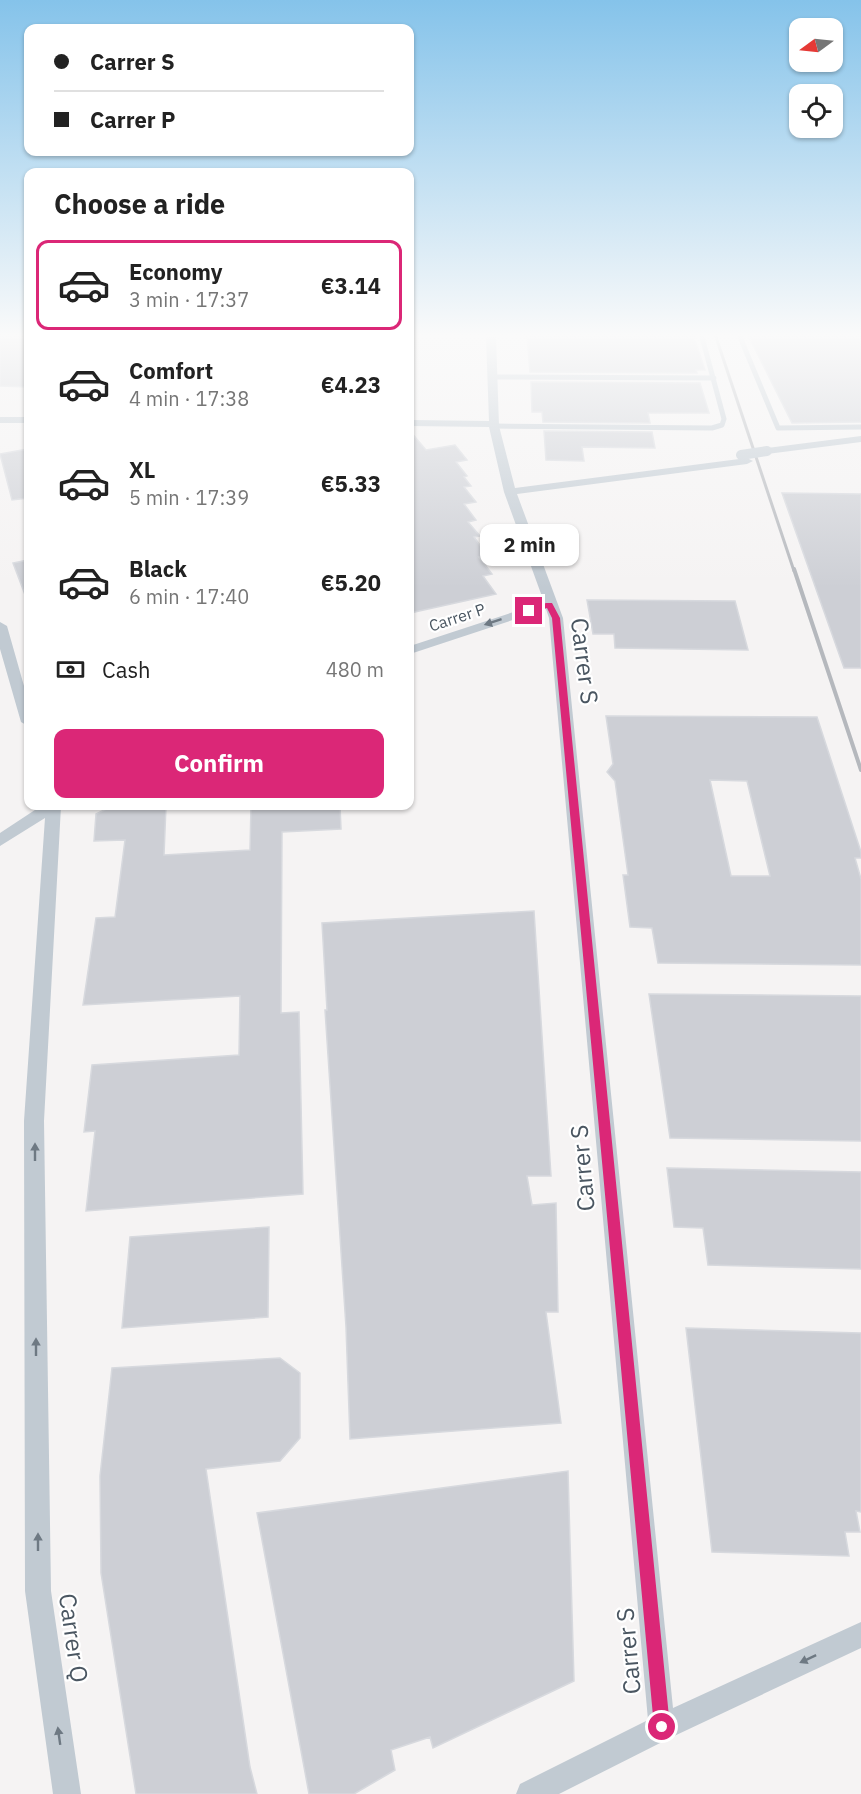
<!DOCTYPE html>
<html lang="en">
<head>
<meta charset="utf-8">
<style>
  body { margin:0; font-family:"IBM Plex Sans",sans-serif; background:#f2f2f2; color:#222; height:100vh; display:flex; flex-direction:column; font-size:22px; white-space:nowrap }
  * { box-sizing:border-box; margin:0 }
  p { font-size:20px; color:#767676 }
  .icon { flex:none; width:33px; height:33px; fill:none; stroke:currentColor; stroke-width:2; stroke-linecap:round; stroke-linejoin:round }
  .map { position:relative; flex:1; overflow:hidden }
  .side { position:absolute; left:24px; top:168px; width:390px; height:642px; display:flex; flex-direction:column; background:#fff; border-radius:12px; box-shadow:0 2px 4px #0004 }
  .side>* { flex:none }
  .guide { position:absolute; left:24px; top:24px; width:390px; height:132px; border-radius:12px; box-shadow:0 2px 4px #0004; display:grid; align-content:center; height:132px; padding:0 30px; background:#fff }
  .needle { width:39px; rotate:255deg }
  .fabs { position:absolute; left:789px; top:18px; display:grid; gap:12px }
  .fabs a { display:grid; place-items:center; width:54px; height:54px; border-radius:12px; background:#fff; box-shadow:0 2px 4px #0004; font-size:30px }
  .end { position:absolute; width:27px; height:27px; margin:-14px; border:8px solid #db2777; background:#fff; box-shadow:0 0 0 3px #fff }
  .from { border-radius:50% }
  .bubble { position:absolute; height:42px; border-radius:12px; background:#fff; box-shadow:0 2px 4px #0004; font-size:20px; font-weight:700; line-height:42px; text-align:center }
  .guide b { display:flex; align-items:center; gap:21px; height:57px; font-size:22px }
  .guide b+b { border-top:2px solid #e0e0e0 }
  .guide i { width:15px; height:15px; background:#222 }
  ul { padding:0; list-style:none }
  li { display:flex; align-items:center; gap:18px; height:90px; margin:0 12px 9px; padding:0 18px; border:3px solid transparent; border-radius:12px }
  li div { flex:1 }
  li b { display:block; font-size:22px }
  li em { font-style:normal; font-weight:700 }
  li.selected { border-color:#db2777 }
  li>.icon { width:54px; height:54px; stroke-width:1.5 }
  h2 { padding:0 30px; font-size:27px; line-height:72px }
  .pay { display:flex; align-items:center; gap:15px; height:66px; padding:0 30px; font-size:22px }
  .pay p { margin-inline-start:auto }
  .cta { display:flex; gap:12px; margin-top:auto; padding:12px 30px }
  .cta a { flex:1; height:69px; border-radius:12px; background:#db2777; color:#fff; font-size:24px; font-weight:700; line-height:69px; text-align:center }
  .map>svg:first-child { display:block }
  .building { fill:#cdcfd5; stroke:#d7d9de; stroke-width:1.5; fill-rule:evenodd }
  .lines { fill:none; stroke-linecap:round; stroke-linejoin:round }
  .service { stroke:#c1cad2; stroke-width:5 }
  .minor { fill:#c1cad2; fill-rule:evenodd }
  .rail-far1 { stroke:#b5b8bd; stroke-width:3 }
  .rail { stroke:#b5b8bd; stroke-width:4 }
  .minor-bridge { stroke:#c1cad2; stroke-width:10 }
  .oneway { fill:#6e7983 }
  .route { fill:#db2777 }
  .labels { text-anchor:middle; stroke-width:4.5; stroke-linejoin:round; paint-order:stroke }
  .far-street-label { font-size:16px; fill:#4a5661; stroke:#fff }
  .near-street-label { font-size:24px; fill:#4a5661; stroke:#fff }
</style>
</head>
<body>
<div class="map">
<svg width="861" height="1794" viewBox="0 0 861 1794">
  <rect width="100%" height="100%" fill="#f5f3f3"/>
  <path class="building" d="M0,337h28v50l-28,-1z
    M527,337h167l11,33h-9l1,3 -167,-1z
    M749,337h112v85l-69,1z
    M531,382l169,1 9,30h-61l2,10 -107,-1 -1,-10h-10z
    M410,431l16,19 29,-5 12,15 -11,2 11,14 -3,1 7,9 -7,1 12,15 -12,2 12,16 -8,2 12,14 -6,1 14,19 -9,1 13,17 -9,2 13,18 -86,19z
    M544,431l108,1 3,16 -73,-1 2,14 -38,-1z
    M28,449v49l-16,2 -12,-46z
    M782,493l79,1v174h-17z
    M28,560v40h-1l-14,-37z
    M587,600l148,1 13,49 -133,-2 -1,-14h-21z
    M606,716l211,1 44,135v6h-6l6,21v86l-203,-2 -6,-35 -22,-1 -7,-52h5l-13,-94 -8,-9 6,-8zM710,780l37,1 23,95h-39z
    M112,806h54l-2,49 86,-5 1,-44h89l1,23 -59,3 -1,181 18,-1 4,182 -217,17 9,-80 -11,1 8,-67 147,-10 1,-59 -157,9 13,-87 19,-1 10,-77 -31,1 2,-27z
    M534,911l17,265h-24l5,29 24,-2 2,109h-12l15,111 -211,16 -4,-112 -21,-317h2l-5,-87z
    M649,994l212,2v145l-191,-3z
    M667,1168l194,4v97l-153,-4 -5,-37 -29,-1z
    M269,1227l-1,90 -146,11 8,-91z
    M686,1328l175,5v179l-5,-1 4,21h-15l4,24 -137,-4z
    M280,1358l20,15v65l-20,23 -74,8 44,298 7,27h-121l-35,-221 -1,-97 12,-108z
    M568,1471l6,210 -141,67 -3,-11 -39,13 4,20 -41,24h-45l-52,-281z"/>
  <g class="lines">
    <path class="service" d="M740,337l38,91 83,-1
      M492,377l222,1
      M494,426l218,2 10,-3 2,-6 -22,-82"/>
    <path class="minor" d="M486,337h10l3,89 16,62 232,-30 6,3 -6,3 -230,30 46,124 110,1090 188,-86v26l-189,89 -113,57h-43l4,-10 128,-64 -99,-1102 -3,-9 -136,45v-8l134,-44 -40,-110 -15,-65 -79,-1v-6l79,1z
      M0,417h28v6h-28z
      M861,436v6l-94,12 -5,-3 5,-3z
      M0,622l7,4 21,74v26l-7,-4 -21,-73z
      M41,806h20l-17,315 7,470 30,203h-28l-28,-203 -1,-470 21,-303 -45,28v-13z"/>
    <path class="rail-far1" d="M716,337l78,234"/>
    <path class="rail" d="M794,569l67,201"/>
    <path class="minor-bridge" d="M741,455l26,-4"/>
  </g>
  <defs><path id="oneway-solid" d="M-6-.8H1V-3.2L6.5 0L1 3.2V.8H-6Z" transform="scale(1.5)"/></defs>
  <g class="oneway">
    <use href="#oneway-solid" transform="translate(493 622) rotate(162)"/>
    <use href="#oneway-solid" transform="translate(35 1152) rotate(-90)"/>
    <use href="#oneway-solid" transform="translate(36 1347) rotate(-90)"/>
    <use href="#oneway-solid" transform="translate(38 1542) rotate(-90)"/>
    <use href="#oneway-solid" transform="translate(808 1659) rotate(155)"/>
    <use href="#oneway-solid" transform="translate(59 1736) rotate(-98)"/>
  </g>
  <linearGradient id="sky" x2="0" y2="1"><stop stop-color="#85c3ea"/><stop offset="0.57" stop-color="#fafafa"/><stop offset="1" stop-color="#fafafa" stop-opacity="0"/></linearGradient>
  <rect width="861" height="588" fill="url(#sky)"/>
  <path class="route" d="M546,603h6l8,15 110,1109 -2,6 -6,2 -6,-2 -2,-6 -102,-1109 -5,-10 -18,5 -4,-2z"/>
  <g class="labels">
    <g class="far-street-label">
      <text transform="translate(457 617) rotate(-18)" y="6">Carrer P</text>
    </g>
    <g class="near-street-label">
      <text transform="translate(584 661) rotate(83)" y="8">Carrer S</text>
      <text transform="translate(583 1168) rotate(-95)" y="8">Carrer S</text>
      <text transform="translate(73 1638) rotate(82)" y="8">Carrer Q</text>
      <text transform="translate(629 1651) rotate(-95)" y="8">Carrer S</text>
    </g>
  </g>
</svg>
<div class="fabs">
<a><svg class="needle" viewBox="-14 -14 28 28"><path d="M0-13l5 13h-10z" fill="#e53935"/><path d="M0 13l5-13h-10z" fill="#767676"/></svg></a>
<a><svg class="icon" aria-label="locate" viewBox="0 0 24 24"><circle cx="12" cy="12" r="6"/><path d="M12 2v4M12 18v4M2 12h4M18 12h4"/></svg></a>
</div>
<i class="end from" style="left:662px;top:1727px"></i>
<i class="end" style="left:529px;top:611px"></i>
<div class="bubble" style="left:480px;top:524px;width:99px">2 min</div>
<div class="guide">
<b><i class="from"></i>Carrer S</b>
<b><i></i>Carrer P</b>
</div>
<section class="side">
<h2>Choose a ride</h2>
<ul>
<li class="selected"><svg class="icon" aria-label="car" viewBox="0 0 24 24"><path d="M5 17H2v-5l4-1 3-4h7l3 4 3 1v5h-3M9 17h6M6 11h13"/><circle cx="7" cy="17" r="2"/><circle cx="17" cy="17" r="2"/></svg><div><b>Economy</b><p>3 min · 17:37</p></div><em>€3.14</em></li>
<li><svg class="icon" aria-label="car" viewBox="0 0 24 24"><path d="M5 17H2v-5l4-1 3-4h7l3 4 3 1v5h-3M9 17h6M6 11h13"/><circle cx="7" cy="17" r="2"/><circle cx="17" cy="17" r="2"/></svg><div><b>Comfort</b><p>4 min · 17:38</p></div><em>€4.23</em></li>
<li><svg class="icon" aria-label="car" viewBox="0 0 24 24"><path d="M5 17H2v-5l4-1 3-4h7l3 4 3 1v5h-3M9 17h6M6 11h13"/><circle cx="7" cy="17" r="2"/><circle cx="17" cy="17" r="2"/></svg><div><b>XL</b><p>5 min · 17:39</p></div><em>€5.33</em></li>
<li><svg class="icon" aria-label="car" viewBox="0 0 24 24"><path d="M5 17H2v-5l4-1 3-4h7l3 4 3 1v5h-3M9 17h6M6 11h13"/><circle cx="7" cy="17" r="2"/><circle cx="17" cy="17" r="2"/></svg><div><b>Black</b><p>6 min · 17:40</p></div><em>€5.20</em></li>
</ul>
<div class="pay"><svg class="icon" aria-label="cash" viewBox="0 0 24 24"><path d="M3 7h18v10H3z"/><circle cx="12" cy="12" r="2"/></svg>Cash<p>480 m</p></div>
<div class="cta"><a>Confirm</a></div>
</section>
</div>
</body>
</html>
